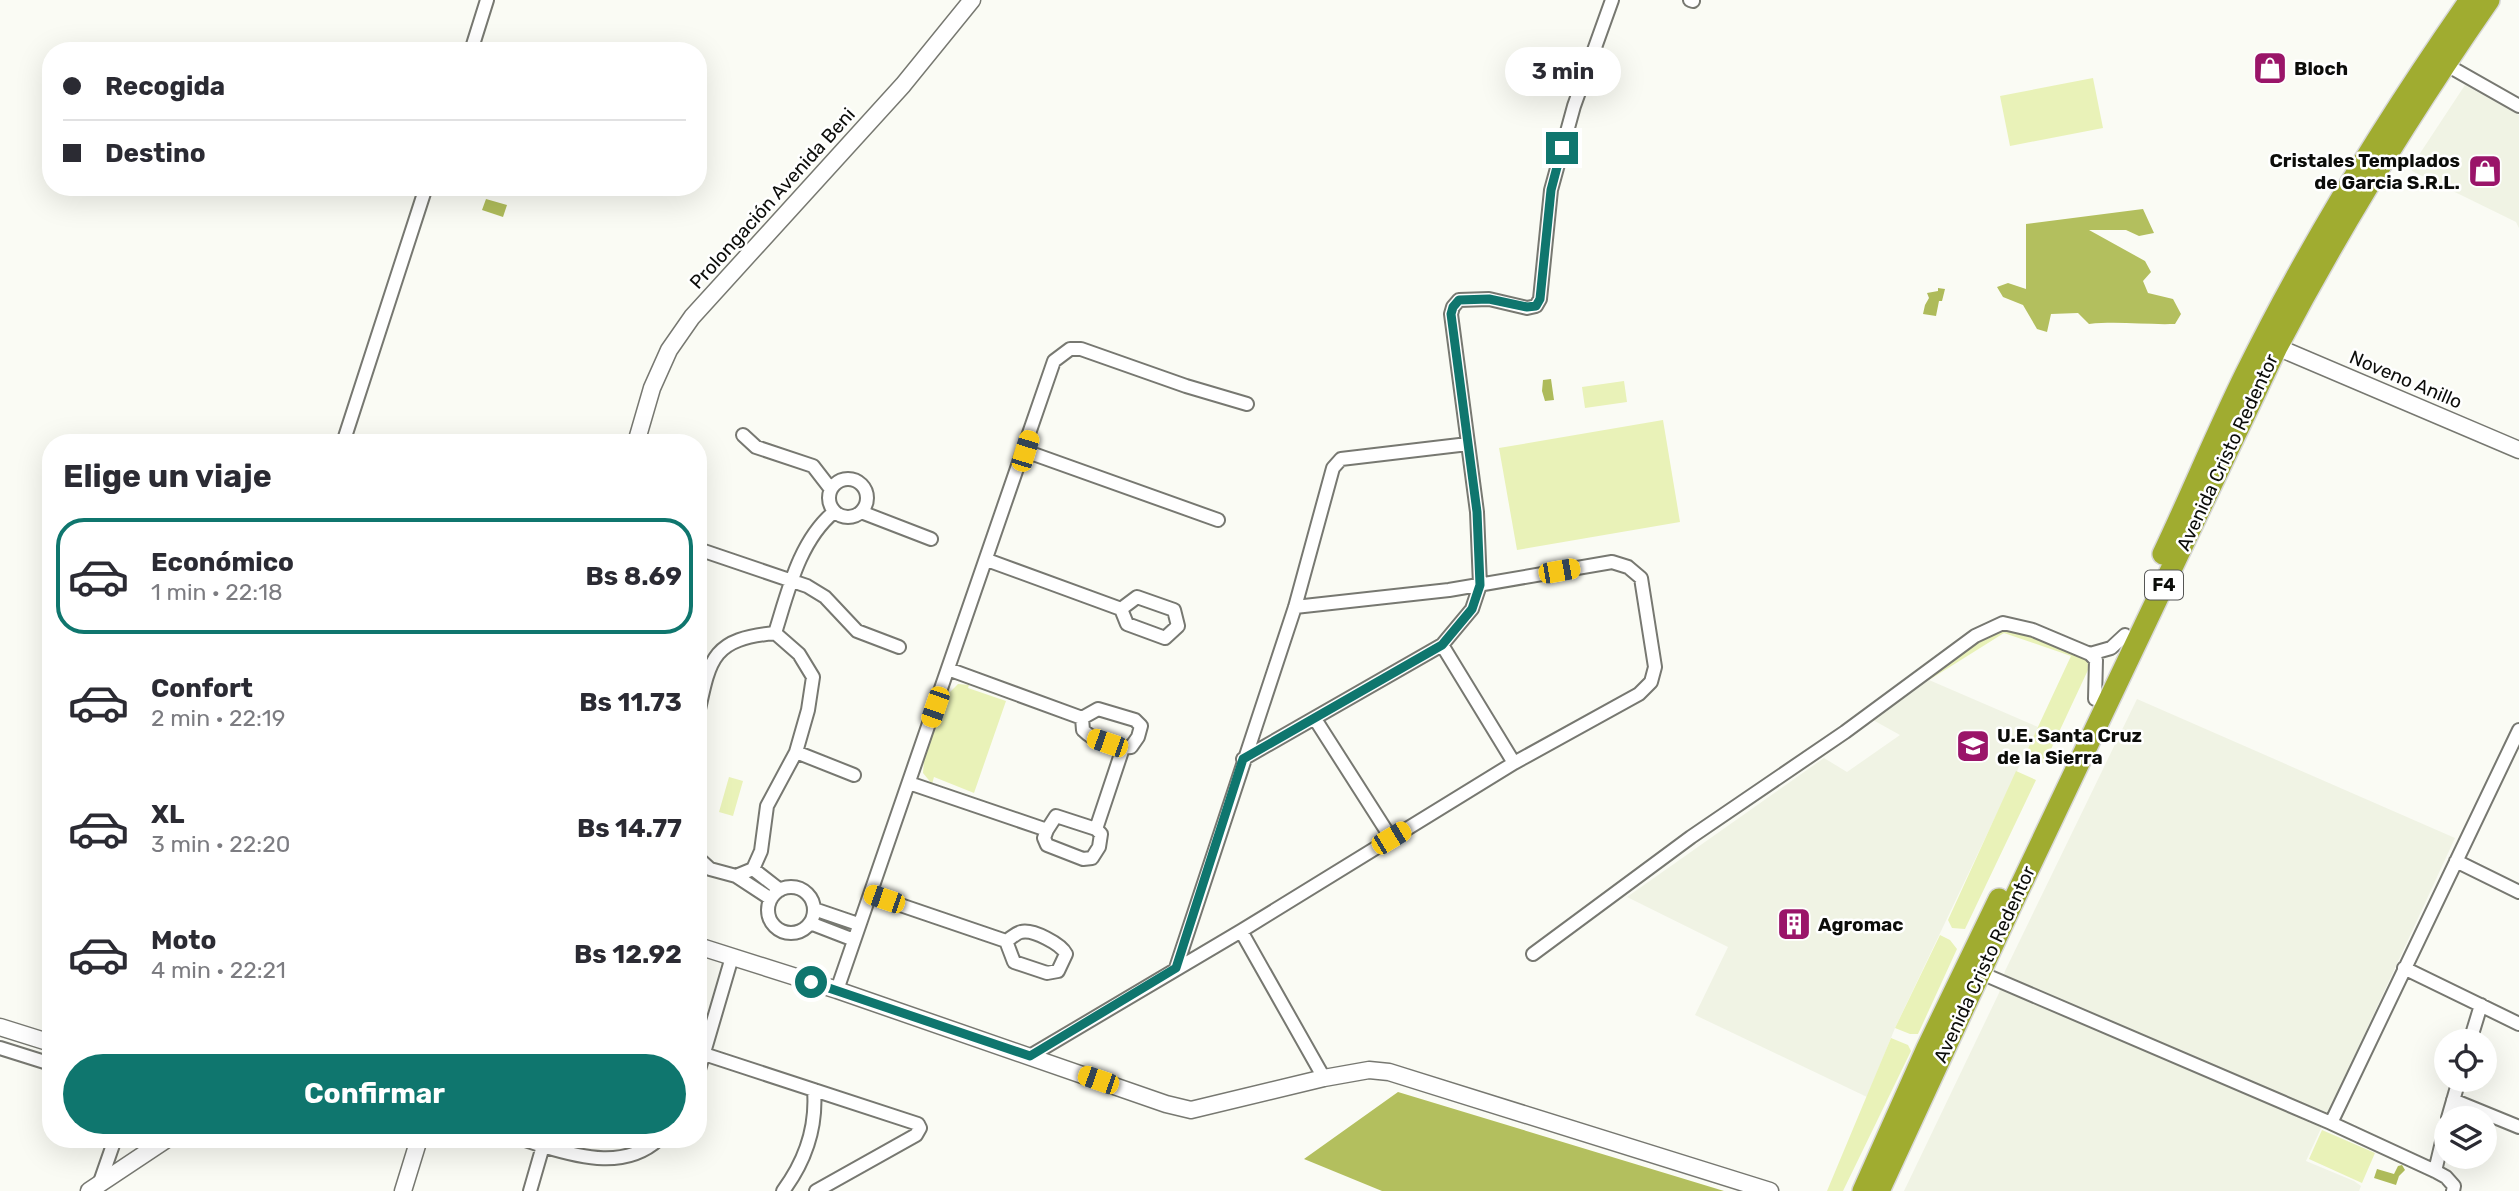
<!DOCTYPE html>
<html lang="es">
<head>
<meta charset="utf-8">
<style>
  body { margin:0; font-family:Rubik,sans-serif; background:#f2f2f3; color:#2b2b33; height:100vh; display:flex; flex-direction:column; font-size:26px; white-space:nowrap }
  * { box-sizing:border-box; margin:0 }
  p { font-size:23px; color:#7c7c81 }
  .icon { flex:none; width:38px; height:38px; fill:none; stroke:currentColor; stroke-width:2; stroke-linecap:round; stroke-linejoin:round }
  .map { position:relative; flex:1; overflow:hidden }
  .panel { position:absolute; left:42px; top:434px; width:665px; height:714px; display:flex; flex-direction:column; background:#fff; border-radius:28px; box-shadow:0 7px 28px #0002 }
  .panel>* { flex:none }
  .top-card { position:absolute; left:42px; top:42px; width:665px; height:154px; border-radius:28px; box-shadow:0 7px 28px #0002; display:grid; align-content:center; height:154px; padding:0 21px; background:#fff }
  .controls { position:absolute; left:2434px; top:1029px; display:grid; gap:14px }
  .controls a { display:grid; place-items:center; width:63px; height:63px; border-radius:50%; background:#fff; box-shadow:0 7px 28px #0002; font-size:35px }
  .end { position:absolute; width:32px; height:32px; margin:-16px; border:9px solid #0f766e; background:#fff; box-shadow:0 0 0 4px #fff }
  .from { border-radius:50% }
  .bubble { position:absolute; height:49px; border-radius:24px; background:#fff; box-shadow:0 7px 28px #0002; font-size:23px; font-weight:700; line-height:49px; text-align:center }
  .car { position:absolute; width:21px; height:42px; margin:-21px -10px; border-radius:9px; box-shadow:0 0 5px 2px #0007; background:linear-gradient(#f5c518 24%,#345 0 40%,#f5c518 0 76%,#345 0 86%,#f5c518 0) }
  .top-card b { display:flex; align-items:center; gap:24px; height:66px; font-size:26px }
  .top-card b+b { border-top:2px solid #e1e1e2 }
  .top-card i { width:18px; height:18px; background:#2b2b33 }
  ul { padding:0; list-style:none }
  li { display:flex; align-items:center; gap:21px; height:116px; margin:0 14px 10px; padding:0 7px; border:4px solid transparent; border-radius:28px }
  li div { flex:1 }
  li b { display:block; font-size:26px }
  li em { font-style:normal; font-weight:700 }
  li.active { border-color:#0f766e }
  li>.icon { width:63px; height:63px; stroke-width:1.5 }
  h2 { padding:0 21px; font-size:32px; line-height:84px }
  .button { display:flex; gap:14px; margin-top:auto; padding:14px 21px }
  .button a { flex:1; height:80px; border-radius:42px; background:#0f766e; color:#fff; font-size:28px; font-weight:700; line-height:80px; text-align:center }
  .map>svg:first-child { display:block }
  .built { fill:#f0f3e4 }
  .green { fill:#e9f2b8 }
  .forest { fill:#b3bf5e }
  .water { fill:#aebb5a }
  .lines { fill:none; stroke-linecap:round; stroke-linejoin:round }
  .street-casing { stroke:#777871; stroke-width:16 }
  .secondary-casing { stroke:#777871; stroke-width:19 }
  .highway-casing { stroke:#d8d8d8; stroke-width:24 }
  .street { stroke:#fff; stroke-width:12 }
  .secondary { stroke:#fff; stroke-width:16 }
  .highway { stroke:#a0ac30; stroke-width:21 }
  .route { stroke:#0f766e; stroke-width:9 }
  .labels { text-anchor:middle; stroke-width:5; stroke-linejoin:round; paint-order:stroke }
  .shield { fill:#fff; stroke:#555654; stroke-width:2 }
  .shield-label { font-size:18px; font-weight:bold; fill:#0c0d0a }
  .poi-label { font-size:19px; font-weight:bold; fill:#0c0d0a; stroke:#fff; text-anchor:start }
  .street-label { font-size:19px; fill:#0c0d0a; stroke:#fff }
</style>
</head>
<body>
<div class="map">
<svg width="2519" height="1191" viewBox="0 0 2519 1191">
  <rect width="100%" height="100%" fill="#fafbf4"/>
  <path class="built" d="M2465,85l54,30v113l-3,-6 -104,-51 -1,-4z
    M1929,680l109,47 -143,301 -28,69 -172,-82 33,-68 -101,-50 197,-139 23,14 53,-37 -27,-15z
    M2137,699l318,139 -149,323 48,20 7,5 -2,5h-455l95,-198 6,-22z"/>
  <path class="green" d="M2093,78l10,50 -93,18 -10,-50z
    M1624,381l3,21 -42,6 -3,-21z
    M1663,420l17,102 -163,28 -18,-102z
    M2001,629l23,2 62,25 3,6 -1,8 -43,92 -5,2 -16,-7 47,-101 -67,-23 -75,47 -5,-2 63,-43z
    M958,684l11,1 -1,3 38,13 -32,92 -40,-16 -2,7 -9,-11 1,-13 22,-64z
    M2016,771l20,9 -71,149 -13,-1 -4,-8z
    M729,777l14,4 -10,35 -14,-4z
    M1940,935l10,5 7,9 -39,85h-8l-15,-6z
    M1891,1038l17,7 3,6 -68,140h-16z
    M2322,1130l53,23 -13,30 -53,-24z"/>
  <path class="forest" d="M2143,209l11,24 -15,3 -13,-6h-37l56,31 6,11 -8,9 5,12 25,6 8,15 -6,10c-29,1 -57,-3 -86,0l-11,-11 -27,1 -4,18 -10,-3 -14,-24 -20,-8 -6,-10 11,-4 18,6v-65z
    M1398,1092l326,99h-342l-78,-32z"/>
  <path class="water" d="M486,199l21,6 -4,12 -21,-7z
    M1938,288l7,1 -3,12h-3l-3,15 -13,-2 2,-9 4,-7 -2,-5 11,-2z
    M1551,379l3,21 -9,1 -3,-10 1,-11z
    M2402,1165l3,5 -6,6 -3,9 -22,-7 3,-9 17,5 4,-8z"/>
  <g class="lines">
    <g class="street-casing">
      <path id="street" d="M1690,0l3,1
        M471,51l16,-51
        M2445,64l74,42
        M743,435l13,12 57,19 17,22
        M343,443l83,-256
        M1025,451l193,69
        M829 498a19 19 0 1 1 38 0a19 19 0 1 1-38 0Z
        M861,512l70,27
        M701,550l106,36 18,11 32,34 42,16
        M987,560l134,49 6,15 38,14 13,-12 -4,-16 -37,-13 -16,12
        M1442,645l72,118
        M2090,654l21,-6 14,-13
        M948,669l134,49 16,-9 37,11 6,6 -3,11 -7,10c-16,2 -37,-6 -48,-17l-1,-12
        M698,714c12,-57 15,-75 77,-81 13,-41 24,-92 59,-121
        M1315,719l76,119
        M796,752l58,23
        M1243,759l199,-114 30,-36 8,-24 -3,-73 -26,-198 2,-7 6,-7 30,-1 38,9 9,-2 4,-7 11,-109 23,-84 38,-106
        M909,783l138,47 -3,8 3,7 36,14 9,-1 7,-11 2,-13 -5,-5 27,-81
        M1047,830l9,-14 40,13
        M698,858l12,11 26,7 35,23
        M2456,861l63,31
        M753,869l27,21
        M736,876l17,-7 8,-18 6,-45 29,-54 12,-42 5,-33 -14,-23 -24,-21
        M768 910a23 23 0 1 1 46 0a23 23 0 1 1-46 0Z
        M871,895l135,46 8,21 33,11 11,-2 8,-17c-5,-10 -33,-25 -45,-22 -5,1 -11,7 -15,9
        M814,909l44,15
        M810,923l44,17
        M1241,931l83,147
        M1533,954l158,-117 154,-105 130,-96 28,-13 30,7 57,24 6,6 -1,39
        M1176,968l119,-361 38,-139 8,-9 127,-15
        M2404,968l115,56
        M1981,973l350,150 104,48 11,6 8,9 -1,5
        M837,990l217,-629 16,-12h11l105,37 61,18
        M2470,1041l11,-36
        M0,1048l51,16
        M704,1054l214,70 2,4 -4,7 -100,56
        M1030,1056l211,-125 273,-168 125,-69 12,-12 4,-15 -14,-89 -13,-11 -16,-5 -163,28 -154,17
        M698,1073l34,-116
        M2453,1100l66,27
        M2448,1118l11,-38
        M2331,1123l188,-393
        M522,1139l21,7
        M2435,1171l11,-46
        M100,1182l15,-43
        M530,1191l13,-45c39,12 83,23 116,-7
        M783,1191c23,-31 34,-63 31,-101"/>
    </g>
    <g class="secondary-casing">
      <path id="secondary" d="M2277,347l242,103
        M636,443l16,-55 17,-38 23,-33 211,-232 69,-85
        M698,946l139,44 329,114 25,6 133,-32 45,-8 20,2 381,119
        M0,1027l51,16
        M89,1191l78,-52
        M403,1191l16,-52"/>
    </g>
    <g class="highway-casing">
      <path id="highway" d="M2163,554c28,-59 53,-120 82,-179 64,-130 142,-256 225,-375
        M1863,1191l64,-143 72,-149
        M1879,1191l131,-283 267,-561c63,-120 135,-236 212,-347"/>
    </g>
    <use href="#street" class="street"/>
    <use href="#secondary" class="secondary"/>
    <use href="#highway" class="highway"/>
  </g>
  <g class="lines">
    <path class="route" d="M811,982l219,74 146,-88 67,-209 199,-114 30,-36 8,-24 -3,-73 -26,-198 2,-7 6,-7 30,-1 38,8 9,-1 4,-7 11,-109 11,-42"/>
  </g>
  <defs>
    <g id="shop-square" transform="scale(1.75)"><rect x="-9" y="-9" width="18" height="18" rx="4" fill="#9a1569" stroke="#fff"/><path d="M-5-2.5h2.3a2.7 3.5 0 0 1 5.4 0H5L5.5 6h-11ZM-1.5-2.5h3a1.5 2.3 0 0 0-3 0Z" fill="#fff"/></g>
    <g id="school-square" transform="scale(1.75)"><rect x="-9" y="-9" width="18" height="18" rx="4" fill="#9a1569" stroke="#fff"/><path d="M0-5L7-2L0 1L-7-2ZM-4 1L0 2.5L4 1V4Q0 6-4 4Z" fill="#fff"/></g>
    <g id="building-square" transform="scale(1.75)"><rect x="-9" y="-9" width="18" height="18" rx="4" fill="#9a1569" stroke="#fff"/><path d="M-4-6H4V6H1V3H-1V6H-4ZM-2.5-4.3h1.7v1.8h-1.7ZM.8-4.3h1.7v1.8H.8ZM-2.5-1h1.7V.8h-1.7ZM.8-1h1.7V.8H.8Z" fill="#fff"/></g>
  </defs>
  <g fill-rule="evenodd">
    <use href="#shop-square" x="2270" y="68"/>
    <use href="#shop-square" x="2485" y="171"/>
    <use href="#school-square" x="1973" y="746"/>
    <use href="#building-square" x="1794" y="924"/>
  </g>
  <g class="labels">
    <rect class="shield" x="2145" y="570.5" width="38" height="29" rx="5"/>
    <g class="shield-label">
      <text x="2164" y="591">F4</text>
    </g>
    <g class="poi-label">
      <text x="2294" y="75">Bloch</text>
      <text x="2460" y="167" text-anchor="end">Cristales Templados<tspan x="2460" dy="22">de Garcia S.R.L.</tspan></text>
      <text x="1997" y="742">U.E. Santa Cruz<tspan x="1997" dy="22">de la Sierra</tspan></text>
      <text x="1818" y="931">Agromac</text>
    </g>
    <g class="street-label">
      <text transform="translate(772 198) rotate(-48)" y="7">Prolongación Avenida Beni</text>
      <text transform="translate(2406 379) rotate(23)" y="7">Noveno Anillo</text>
      <text transform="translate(2227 452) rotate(-65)" y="7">Avenida Cristo Redentor</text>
      <text transform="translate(1984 964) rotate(-65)" y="7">Avenida Cristo Redentor</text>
    </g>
  </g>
</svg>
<div class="controls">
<a><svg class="icon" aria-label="locate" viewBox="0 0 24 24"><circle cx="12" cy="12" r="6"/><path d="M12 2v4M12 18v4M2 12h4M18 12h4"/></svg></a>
<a><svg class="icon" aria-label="layers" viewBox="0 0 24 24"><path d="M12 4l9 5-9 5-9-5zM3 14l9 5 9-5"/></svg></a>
</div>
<i class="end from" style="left:811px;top:982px"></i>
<i class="end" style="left:1562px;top:148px"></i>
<div class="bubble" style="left:1505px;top:47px;width:116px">3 min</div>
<i class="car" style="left:1025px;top:451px;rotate:17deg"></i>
<i class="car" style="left:1559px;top:571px;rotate:80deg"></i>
<i class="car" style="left:935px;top:707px;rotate:199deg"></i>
<i class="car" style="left:1107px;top:743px;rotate:289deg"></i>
<i class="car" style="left:1391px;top:838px;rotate:59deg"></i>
<i class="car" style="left:884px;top:899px;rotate:289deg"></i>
<i class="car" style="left:1098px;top:1080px;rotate:289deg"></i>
<div class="top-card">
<b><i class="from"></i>Recogida</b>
<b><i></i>Destino</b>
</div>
<section class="panel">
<h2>Elige un viaje</h2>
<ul>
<li class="active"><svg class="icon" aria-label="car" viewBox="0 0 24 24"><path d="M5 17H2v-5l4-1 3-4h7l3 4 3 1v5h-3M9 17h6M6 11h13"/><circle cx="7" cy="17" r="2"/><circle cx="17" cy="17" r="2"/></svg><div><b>Económico</b><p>1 min · 22:18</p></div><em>Bs 8.69</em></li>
<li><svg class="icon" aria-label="car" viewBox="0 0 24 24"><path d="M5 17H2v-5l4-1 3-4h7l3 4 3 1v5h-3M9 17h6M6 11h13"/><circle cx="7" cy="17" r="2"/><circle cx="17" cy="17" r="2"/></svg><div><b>Confort</b><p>2 min · 22:19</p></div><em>Bs 11.73</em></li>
<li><svg class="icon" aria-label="car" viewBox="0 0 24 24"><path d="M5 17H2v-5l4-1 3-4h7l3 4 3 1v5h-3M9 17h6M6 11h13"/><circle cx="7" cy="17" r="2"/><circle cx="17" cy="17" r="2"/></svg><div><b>XL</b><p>3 min · 22:20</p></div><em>Bs 14.77</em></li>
<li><svg class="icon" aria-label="car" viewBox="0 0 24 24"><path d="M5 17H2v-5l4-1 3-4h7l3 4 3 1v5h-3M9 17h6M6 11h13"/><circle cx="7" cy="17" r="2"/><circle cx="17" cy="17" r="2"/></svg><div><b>Moto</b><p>4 min · 22:21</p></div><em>Bs 12.92</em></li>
</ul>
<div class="button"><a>Confirmar</a></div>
</section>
</div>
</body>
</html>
